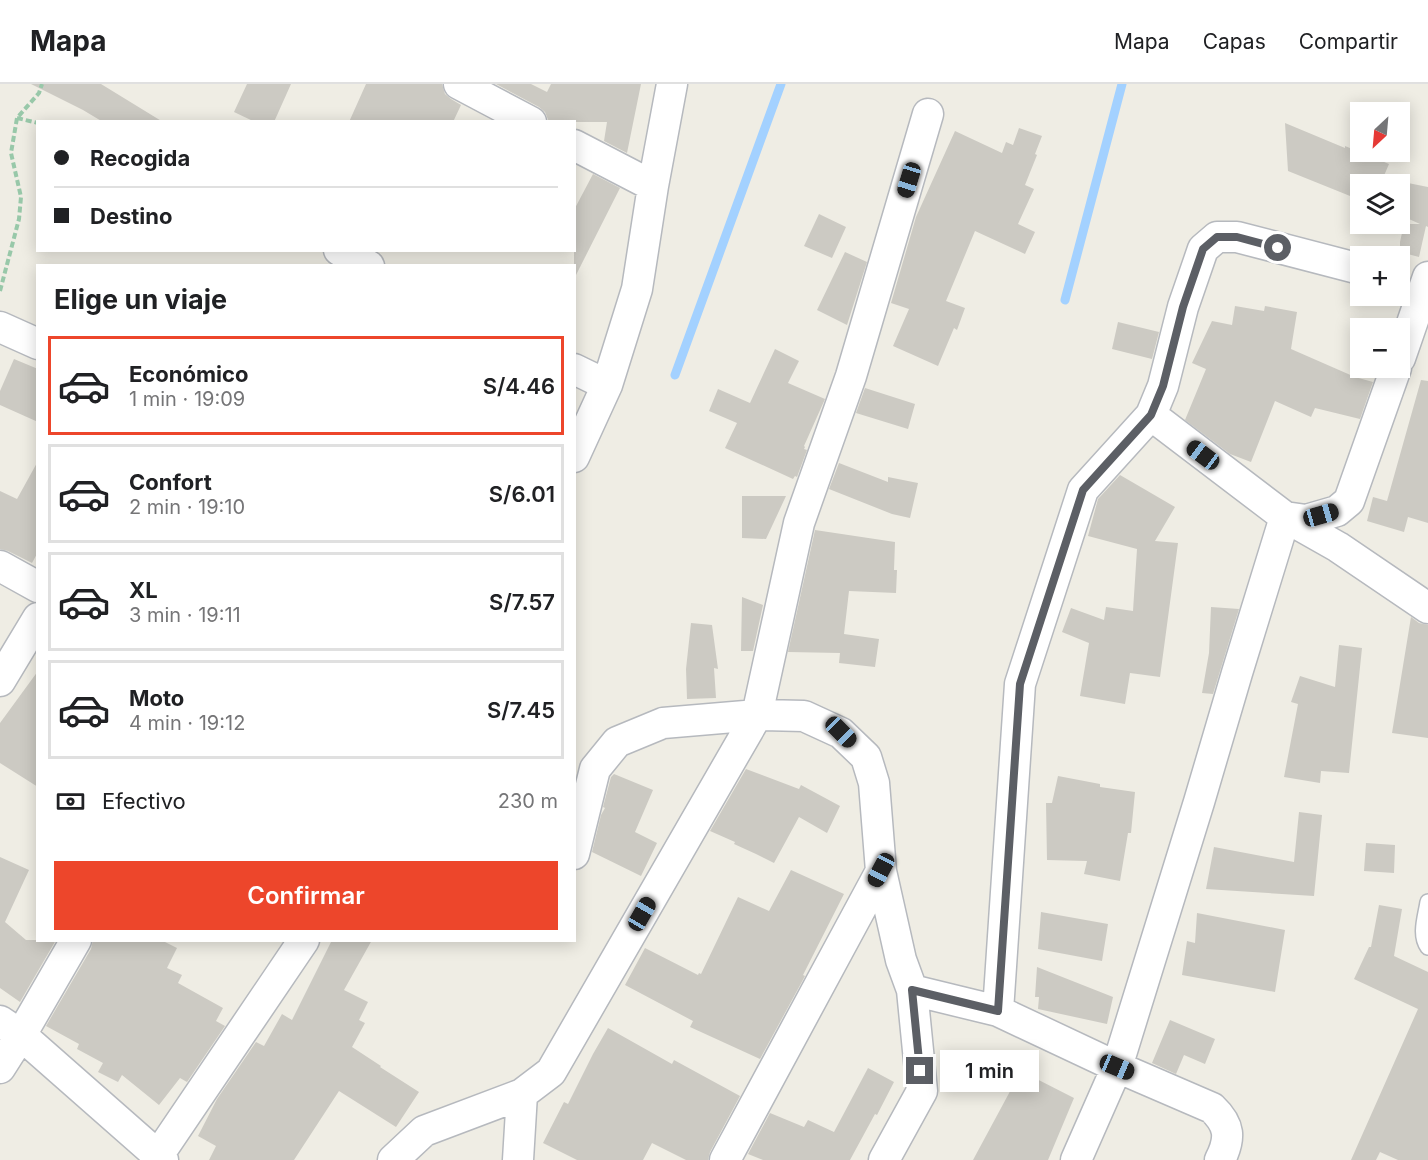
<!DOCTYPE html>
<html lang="es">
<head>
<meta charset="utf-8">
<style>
  body { margin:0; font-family:Inter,sans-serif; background:#f6f6f6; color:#202124; height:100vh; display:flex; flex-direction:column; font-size:22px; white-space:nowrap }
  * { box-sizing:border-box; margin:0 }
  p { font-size:20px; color:#757577 }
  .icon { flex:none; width:33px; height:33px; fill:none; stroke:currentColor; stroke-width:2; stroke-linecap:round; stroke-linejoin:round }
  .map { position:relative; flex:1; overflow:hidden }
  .drawer { position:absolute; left:36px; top:180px; width:540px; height:678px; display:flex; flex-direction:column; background:#fff; border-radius:0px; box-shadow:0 3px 15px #0003 }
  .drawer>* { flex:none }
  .top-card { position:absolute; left:36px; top:36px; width:540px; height:132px; border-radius:0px; box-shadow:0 3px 15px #0003; display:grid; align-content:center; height:132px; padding:0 18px; background:#fff }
  .needle { width:39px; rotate:206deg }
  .buttons { position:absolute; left:1350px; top:18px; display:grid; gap:12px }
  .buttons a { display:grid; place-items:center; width:60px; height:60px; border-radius:0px; background:#fff; box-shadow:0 3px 15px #0003; font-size:30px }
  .end { position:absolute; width:27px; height:27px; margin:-14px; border:8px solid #5c5f65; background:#fff; box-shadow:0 0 0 3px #fff }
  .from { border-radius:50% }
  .bubble { position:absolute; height:42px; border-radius:0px; background:#fff; box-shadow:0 3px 15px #0003; font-size:20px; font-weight:600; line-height:42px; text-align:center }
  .car { position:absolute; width:18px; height:36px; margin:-18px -9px; border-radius:8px; box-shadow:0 0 4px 2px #0007; background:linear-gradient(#222 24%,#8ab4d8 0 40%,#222 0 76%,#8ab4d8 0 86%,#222 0) }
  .top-card b { display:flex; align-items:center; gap:21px; height:57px; font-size:22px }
  .top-card b+b { border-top:2px solid #e0e0e0 }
  .top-card i { width:15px; height:15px; background:#202124 }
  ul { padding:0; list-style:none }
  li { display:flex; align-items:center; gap:18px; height:99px; margin:0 12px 9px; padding:0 6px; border:3px solid #e0e0e0; border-radius:0px }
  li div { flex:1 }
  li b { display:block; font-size:22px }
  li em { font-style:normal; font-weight:600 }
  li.on { border-color:#ed462b }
  li>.icon { width:54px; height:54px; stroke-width:1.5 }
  h2 { padding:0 18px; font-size:27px; line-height:72px }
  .pay { display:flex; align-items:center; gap:15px; height:66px; padding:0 18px; font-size:22px }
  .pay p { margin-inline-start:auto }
  .cta { display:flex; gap:12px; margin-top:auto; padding:12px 18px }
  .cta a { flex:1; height:69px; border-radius:0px; background:#ed462b; color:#fff; font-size:24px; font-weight:600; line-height:69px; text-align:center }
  header { display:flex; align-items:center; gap:36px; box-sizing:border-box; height:84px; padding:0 30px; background:#fff; border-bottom:2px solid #e0e0e0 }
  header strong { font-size:28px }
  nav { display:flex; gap:33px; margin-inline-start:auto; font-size:21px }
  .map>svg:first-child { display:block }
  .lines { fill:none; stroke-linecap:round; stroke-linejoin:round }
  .stream { stroke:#a3d1ff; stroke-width:9 }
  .building { fill:#cccac3 }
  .service-casing { stroke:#b6b9be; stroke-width:18 }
  .minor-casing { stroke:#b6b9be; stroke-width:33 }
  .path { stroke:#98c8a9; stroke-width:4; stroke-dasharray:6 3; stroke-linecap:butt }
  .service { stroke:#fff; stroke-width:15 }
  .minor { stroke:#fff; stroke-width:30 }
  .route { stroke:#5c5f65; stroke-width:8 }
</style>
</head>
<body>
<header>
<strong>Mapa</strong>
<nav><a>Mapa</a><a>Capas</a><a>Compartir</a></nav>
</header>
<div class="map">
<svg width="1428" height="1076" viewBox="0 0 1428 1076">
  <rect width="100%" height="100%" fill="#efede4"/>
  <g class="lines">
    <path class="stream" d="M1065,216l57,-216
      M675,291l106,-291"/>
  </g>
  <path class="building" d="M31,0h70l62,38h-60l-20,-12z
    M247,0h44l-17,38h-19l-21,-10z
    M366,0h76l3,10 6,5 10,6 -8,17h-104z
    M496,0h35l16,8 4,-8h90l-14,69 -23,-12 3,-19h-58l-4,-10 -6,-5z
    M1285,39l60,25v-2l44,18 -6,14 45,9v40l-2,-1 -7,31 -19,-5v-10l4,-18h16l-20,-9v-31h-40v16l-72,-29z
    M1019,44l23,8 -7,18 2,1 -12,30 9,4 -16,35 17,8 -10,22 -50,-23 -29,70 19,7 -8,22 -3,-2 -16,38 -45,-20 16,-37 -18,-6 25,-86 39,-86 47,22 4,-11 7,3z
    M593,90l27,14 -46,91v-69z
    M819,130l27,13 -14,31 -28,-12z
    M845,168l22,10 -20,63 -30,-15z
    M1235,222l29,5 1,-5 32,6 -6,37 64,28 18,5 -13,37 -45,-11 -4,9 -36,-16 -24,61 -21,-8 -45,-34 21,-51 -14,-6 20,-42 20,4z
    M1118,238l41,10 -7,27 -40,-10z
    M775,265l24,12 -11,22 37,16 -21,47 1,1 -1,2 3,1 -10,27 -2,-1 -2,3 -68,-31 12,-25 -28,-12 9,-22 32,14z
    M14,275l24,10v53l-38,-17v-14z
    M1421,296l7,1v142l-20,-6 -4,15 -37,-11 6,-24 14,4z
    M865,304l50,16 -7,25 -52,-16z
    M38,377v91l-6,11 -24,-12 -8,-2v-58l17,8z
    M839,379l49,19v-5l30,6 -8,35 -18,-4 -63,-25z
    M1120,391l55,32 -20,34 23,2 -18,134 -30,-4 -5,31 -45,-8 9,-53 -27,-11 9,-24 33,12 2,-13 27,4 4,-62 -49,-13 10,-37z
    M742,412h44l-20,43 -24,-1z
    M815,446l80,12 -1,28h3l-1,23 -47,-2 -5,43 35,5 -4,28 -36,-4 1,-10 -52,-1z
    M742,513l21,8 -10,46h-12z
    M1211,523l28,2 -26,85 -11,-1 7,-40z
    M1411,533l8,6 9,2v113l-36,-5z
    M691,539l21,2 6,44 -4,-1 2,30 -29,1 -1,-30z
    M1339,561l23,3 -13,125 -28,-2 -1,12 -36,-6 14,-73 -7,-2 9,-26 35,11z
    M38,587v116l-38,-24v-40z
    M746,685l53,20 2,-4 39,21 -13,27 -28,-16 -25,46 -18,-9 -22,-10 1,-2 -25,-11z
    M614,690l39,16 -18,42 22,11 -16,33 -49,-24 9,-37 4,-7 -2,-1 8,-30z
    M1058,692l42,8v3l35,5 -4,41h-3l-8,48 -36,-7 3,-13 -40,-1 -1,-57h6z
    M1299,728l23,3 -8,81 -108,-7 8,-42 80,15z
    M1366,759l29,2 -1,28 -30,-2z
    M0,773l29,13 -24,52 21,18h30l-36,62 -20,-14z
    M791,786l53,24 -41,81 2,1 -45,83 -70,-32 3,-6 -68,-36 20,-37 53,27 1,-2 2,1 37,-77 31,14z
    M1379,821l23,4 -8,47 34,16v188h-30l-18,-8 -4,8h-25l67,-151 -64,-30 15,-32h2z
    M1041,828l67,12 -6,37 -64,-12z
    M1197,829l88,17 -10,62 -93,-17 5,-34 8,2z
    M93,856h68l16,8 -10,20 15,7 -4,8 45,25 -7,13 9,5 -38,56 -7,-4 -21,27 -37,-30 -4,7 -20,-10 5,-9 -26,-14 2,-5 -33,-18 45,-77z
    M332,856h40l-28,50 24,12 -9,18 6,3 -13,24 29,19 -1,1 39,25 -23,35 -57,-36 -45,69h-85l7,-14 -18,-10 19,-37 39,-57 8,4 18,-32 10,6z
    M1037,883l76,30 -6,27 -69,-15 1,-12h-4z
    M1170,936l45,19 -10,25 -21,-9 -8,19 -24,-11z
    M608,944l64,36 2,-4 66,36 -30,56 -2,8h-22l-34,-17 -9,17h-66l-34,-17 21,-41 4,2 25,-50z
    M868,984l26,14 -17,33 -2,-1 -25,46h-87l-15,-6 22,-41 34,14 4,-7 26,12z
    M1021,987l53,27 -26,62h-75z"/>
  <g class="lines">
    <g class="service-casing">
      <path id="service" d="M1428,818c-2,14 -9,33 0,45"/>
    </g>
    <g class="minor-casing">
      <path id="minor" d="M459,0l72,38
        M574,61l79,41
        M339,166l30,16
        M1360,185l-123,-32h-20l-14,12 -20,58 -20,79 -12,29 134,102 53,30 90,61
        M0,243l38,17
        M1400,274l28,-81
        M574,285l33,16
        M574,373l33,-72 30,-96 16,-103 19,-102
        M0,482l38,21
        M0,597l38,-63
        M574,770l21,-85 22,-27 46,-19 94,-8 47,1 37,17 25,24 8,26 7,88 -156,289
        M881,787l20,89 11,30 10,101 -38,69
        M912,906l86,21 119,56 95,41c18,17 19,30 8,52
        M998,927l22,-327 63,-194 68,-75
        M0,937l21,14 142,125
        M0,984l21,-33 55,-95
        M155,1076l149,-220
        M393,1076l31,-29 98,-37 29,-22 206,-357 42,-192 52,-147 77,-262
        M518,1076l4,-66
        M1076,1076l41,-93 82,-265 38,-129 48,-156 21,3 31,-9 12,-10 47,-133"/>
    </g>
    <path class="path" d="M17,34l21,5
      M0,207l19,-72 2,-22 -10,-44 6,-35 22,-25 3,-9"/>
    <use href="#service" class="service"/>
    <use href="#minor" class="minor"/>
  </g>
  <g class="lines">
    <path class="route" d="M920,987l-8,-81 86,21 22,-327 63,-194 68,-75 12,-29 20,-79 20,-58 14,-12h20l41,11"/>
  </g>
</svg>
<div class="buttons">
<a><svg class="needle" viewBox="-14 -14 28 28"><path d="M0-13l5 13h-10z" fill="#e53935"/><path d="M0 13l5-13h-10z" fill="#757577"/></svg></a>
<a><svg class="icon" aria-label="layers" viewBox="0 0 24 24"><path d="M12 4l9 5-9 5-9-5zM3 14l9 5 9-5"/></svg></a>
<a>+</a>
<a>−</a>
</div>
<i class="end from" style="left:1278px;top:164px"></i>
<i class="end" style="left:920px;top:987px"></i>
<div class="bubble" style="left:940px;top:966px;width:99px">1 min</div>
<i class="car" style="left:909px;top:96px;rotate:197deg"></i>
<i class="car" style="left:1203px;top:371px;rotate:307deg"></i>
<i class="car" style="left:1321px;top:431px;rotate:74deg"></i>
<i class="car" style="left:841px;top:648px;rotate:135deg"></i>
<i class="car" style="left:881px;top:786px;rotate:208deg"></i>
<i class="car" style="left:642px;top:830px;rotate:30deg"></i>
<i class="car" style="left:1117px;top:983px;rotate:113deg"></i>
<div class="top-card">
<b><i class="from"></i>Recogida</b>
<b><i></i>Destino</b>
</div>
<section class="drawer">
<h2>Elige un viaje</h2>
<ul>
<li class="on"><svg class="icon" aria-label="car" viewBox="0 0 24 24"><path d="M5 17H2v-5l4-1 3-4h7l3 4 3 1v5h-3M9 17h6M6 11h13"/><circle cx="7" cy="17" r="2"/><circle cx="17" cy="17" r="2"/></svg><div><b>Económico</b><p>1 min · 19:09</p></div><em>S/4.46</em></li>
<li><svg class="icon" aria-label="car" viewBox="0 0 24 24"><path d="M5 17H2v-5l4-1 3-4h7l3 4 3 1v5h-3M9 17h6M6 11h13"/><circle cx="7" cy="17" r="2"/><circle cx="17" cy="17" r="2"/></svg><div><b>Confort</b><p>2 min · 19:10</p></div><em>S/6.01</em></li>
<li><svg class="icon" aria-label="car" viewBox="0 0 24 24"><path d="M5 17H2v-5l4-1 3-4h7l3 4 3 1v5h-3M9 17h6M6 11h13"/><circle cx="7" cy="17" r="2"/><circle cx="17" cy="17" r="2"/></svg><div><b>XL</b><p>3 min · 19:11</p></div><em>S/7.57</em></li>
<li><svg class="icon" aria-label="car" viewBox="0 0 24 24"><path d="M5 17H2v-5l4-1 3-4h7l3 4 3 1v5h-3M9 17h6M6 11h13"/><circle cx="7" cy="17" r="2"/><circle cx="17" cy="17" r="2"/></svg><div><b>Moto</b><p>4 min · 19:12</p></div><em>S/7.45</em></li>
</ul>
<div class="pay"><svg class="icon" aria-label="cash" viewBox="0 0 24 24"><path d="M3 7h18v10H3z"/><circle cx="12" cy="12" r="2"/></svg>Efectivo<p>230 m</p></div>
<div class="cta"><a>Confirmar</a></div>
</section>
</div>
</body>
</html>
